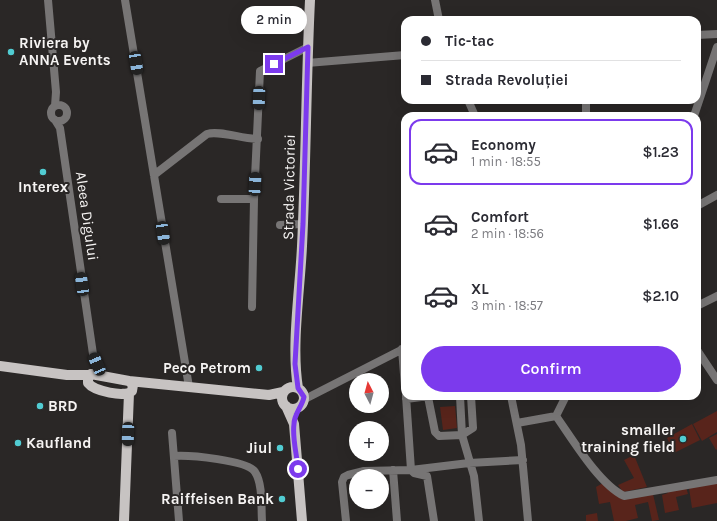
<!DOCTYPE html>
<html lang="en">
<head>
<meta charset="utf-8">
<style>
  body { margin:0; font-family:Karla,sans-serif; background:#f2f2f3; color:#2b2b33; height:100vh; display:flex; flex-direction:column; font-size:15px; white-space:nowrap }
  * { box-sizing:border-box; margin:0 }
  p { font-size:13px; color:#7c7c81 }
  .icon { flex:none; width:22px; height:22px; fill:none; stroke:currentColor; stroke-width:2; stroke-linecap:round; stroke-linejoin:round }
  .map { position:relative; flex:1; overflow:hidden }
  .panel { position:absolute; left:401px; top:112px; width:300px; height:288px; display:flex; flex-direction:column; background:#fff; border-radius:12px; box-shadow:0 4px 16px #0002 }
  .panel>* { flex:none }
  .banner { position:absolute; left:401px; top:16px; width:300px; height:88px; border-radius:12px; box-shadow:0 4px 16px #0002; display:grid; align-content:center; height:88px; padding:0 20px; background:#fff }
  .needle { width:26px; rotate:354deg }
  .tools { position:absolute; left:349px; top:373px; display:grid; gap:8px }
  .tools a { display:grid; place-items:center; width:40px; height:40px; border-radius:50%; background:#fff; box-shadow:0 4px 16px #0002; font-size:20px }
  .end { position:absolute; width:18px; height:18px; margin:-9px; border:5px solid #7c3aed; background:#fff; box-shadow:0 0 0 2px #fff }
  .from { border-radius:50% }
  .bubble { position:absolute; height:28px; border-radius:14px; background:#fff; box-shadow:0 4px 16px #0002; font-size:13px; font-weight:600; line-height:28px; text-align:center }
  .car { position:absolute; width:12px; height:24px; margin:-12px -6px; border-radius:5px; box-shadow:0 0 3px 1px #0007; background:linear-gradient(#222 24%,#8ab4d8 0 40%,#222 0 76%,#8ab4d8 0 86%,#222 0) }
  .banner b { display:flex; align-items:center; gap:14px; height:38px; font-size:15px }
  .banner b+b { border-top:1px solid #e1e1e2 }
  .banner i { width:10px; height:10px; background:#2b2b33 }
  ul { padding:7px 0 0; list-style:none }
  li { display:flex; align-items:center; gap:12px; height:66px; margin:0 8px 6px; padding:0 12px; border:2px solid transparent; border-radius:12px }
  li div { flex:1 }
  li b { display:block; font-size:15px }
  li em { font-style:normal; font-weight:600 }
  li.active { border-color:#7c3aed }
  li>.icon { width:36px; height:36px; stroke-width:1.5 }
  .cta { display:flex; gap:8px; margin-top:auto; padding:8px 20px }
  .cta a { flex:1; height:46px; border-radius:24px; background:#7c3aed; color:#fff; font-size:16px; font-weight:600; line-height:46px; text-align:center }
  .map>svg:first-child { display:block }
  .green { fill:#58241b }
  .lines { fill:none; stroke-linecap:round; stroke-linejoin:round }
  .minor { stroke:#777575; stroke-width:8 }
  .major { stroke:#c7c3c2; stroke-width:10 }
  .route { stroke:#7c3aed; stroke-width:5 }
  .poi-dot { fill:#51ccd2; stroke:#2a2726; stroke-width:1.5 }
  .labels { text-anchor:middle; stroke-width:4; stroke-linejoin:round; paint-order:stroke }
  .poi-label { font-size:15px; font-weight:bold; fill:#f6f4f3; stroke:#2a2726; text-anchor:end }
  .street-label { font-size:15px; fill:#f6f4f3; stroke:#2a2726 }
</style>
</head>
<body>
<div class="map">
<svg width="717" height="521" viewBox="0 0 717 521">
  <rect width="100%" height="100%" fill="#2a2726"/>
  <path class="green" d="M455,406l2,22 -14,2 -3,-23z
    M717,411v21l-15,9 -9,-17z
    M692,424l8,16 -26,13 -7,-15z
    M717,434v15l-1,1 -7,-12z
    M634,455l13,32 -24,5 -5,-7 16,-7 -10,-18z
    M717,482v21l-25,5 -3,-20z
    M603,483l10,10 40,1 6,26 -7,1 -4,-19 -13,3 3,13 -12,3h-12l-4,-19 -11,2 -3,-17z
    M686,487l2,7 -12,3 3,13 -14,3 -3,-18 6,-2 -1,-2z
    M597,513l1,8h-12v-6z"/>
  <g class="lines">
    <path class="minor" d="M48,0l8,92 -1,14
      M125,0l64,387
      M435,0l4,20
      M697,35l20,-1
      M307,63l98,-8
      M468,100l7,16
      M586,100v16
      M51 113a8 8 0 1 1 16 0a8 8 0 1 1-16 0Z
      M694,116l23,-69
      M55,120l5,8 33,226 9,21
      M154,175l53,-41c12,-4 35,5 51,5
      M221,199h33
      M697,206l20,-11
      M280,225l23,-1
      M697,306l20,-10
      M252,307l2,-108 6,-128 48,-24
      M402,349l3,38
      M697,350l20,30
      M406,396l5,74 3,3 13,3 7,45
      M471,396l2,32 -11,7 12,41 5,45
      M511,396l10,49 7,76
      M428,397l7,35 4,4 23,-1 -2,-39
      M406,399l23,-3
      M303,400l102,-52
      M556,416c17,24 43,68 68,80l93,-16
      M556,416l10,-20
      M517,423l39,-7
      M172,433l7,88
      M174,456c15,-1 74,4 81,16 8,12 6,35 7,49
      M393,470l4,51
      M346,521l-4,-39 2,-5 4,-2 16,-4 47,-1 58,-7 54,-3"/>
    <path class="major" d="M0,366l67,9h23
      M91,374l38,7 4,4 -1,6c-7,7 -38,0 -44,-8v-6z
      M129,381l140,14 14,-3
      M282 398a11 11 0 1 1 22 0a11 11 0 1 1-22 0Z
      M298,388c-7,-42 2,-98 4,-142 4,-82 4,-164 8,-246
      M286,406l8,18 8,97
      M124,521l5,-128"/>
  </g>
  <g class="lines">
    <path class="route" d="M274,64l34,-17 -5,177 -8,140 3,24 6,9c-2,10 -10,17 -10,27 -2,14 3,31 4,45"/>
  </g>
  <g class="poi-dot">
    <circle cx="11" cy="52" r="4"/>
    <circle cx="43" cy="172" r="4"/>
    <circle cx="259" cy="368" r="4"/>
    <circle cx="40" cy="406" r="4"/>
    <circle cx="683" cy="439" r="4"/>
    <circle cx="18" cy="443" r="4"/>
    <circle cx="280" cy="448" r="4"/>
    <circle cx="282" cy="499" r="4"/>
  </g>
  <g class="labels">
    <g class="poi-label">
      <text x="19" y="48" text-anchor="start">Riviera by<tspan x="19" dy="17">ANNA Events</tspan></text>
      <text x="43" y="192" text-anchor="middle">Interex</text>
      <text x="251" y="373">Peco Petrom</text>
      <text x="48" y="411" text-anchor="start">BRD</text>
      <text x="675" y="435">smaller<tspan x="675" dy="17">training field</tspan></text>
      <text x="26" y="448" text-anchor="start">Kaufland</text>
      <text x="272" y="453">Jiul</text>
      <text x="274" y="504">Raiffeisen Bank</text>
    </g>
    <g class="street-label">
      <text transform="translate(289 187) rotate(-89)" y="5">Strada Victoriei</text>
      <text transform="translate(87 216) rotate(82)" y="5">Aleea Digului</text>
    </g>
  </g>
</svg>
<div class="tools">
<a><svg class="needle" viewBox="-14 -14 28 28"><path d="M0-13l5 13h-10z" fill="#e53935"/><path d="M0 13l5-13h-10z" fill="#7c7c81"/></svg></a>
<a>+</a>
<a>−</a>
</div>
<i class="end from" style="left:298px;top:469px"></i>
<i class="end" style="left:274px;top:64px"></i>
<div class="bubble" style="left:241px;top:6px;width:66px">2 min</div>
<i class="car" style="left:136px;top:63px;rotate:171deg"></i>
<i class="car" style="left:259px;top:98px;rotate:182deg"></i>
<i class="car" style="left:255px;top:184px;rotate:3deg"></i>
<i class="car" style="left:163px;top:233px;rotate:172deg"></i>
<i class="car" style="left:82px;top:284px;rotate:352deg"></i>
<i class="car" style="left:97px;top:364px;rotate:337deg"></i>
<i class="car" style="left:128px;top:434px;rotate:182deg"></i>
<div class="banner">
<b><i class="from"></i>Tic-tac</b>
<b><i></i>Strada Revoluției</b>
</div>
<section class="panel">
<ul>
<li class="active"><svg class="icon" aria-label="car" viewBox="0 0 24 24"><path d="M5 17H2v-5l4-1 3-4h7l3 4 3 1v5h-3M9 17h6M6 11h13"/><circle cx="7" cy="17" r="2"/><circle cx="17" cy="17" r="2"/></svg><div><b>Economy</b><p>1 min · 18:55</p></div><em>$1.23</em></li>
<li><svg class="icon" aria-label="car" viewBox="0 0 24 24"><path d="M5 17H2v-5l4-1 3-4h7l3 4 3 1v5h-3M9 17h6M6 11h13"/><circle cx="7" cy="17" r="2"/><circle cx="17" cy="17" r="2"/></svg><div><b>Comfort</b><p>2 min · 18:56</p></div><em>$1.66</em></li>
<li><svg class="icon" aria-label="car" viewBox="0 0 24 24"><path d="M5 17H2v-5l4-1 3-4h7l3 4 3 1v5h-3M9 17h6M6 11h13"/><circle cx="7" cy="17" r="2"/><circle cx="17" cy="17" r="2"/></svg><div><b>XL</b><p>3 min · 18:57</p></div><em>$2.10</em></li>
</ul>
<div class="cta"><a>Confirm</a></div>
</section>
</div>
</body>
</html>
